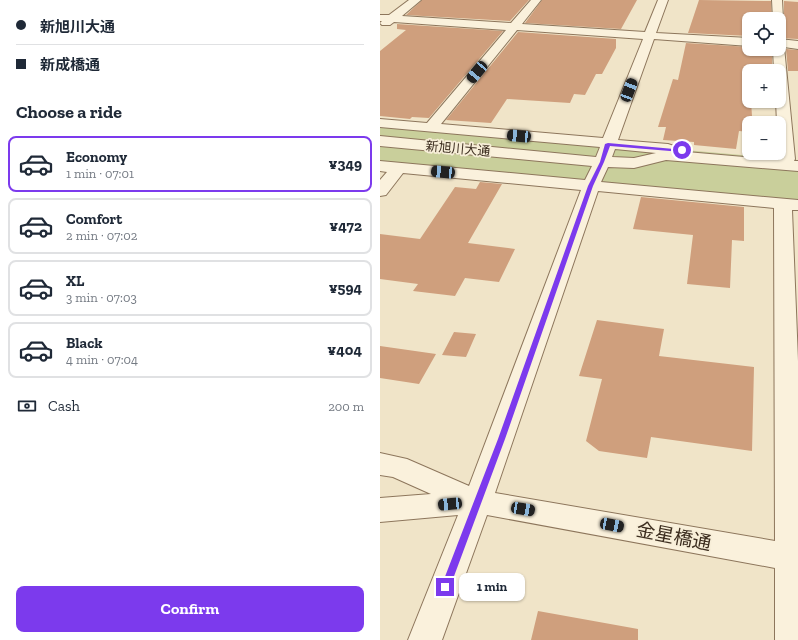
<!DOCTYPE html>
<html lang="en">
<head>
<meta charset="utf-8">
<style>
  body { margin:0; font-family:"Zilla Slab","Noto Sans JP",serif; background:#f6f6f7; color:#1f2937; height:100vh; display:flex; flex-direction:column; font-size:15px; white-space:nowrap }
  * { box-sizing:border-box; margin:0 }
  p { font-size:13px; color:#747a83 }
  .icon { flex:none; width:22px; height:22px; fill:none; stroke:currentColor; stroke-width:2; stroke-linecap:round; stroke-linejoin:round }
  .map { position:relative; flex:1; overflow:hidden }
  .sheet { display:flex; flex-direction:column; background:#fff; width:380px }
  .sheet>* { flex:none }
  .banner { display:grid; align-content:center; height:88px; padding:0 16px; background:#fff }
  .fabs { position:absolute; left:362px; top:12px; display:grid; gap:8px }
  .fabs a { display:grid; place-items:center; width:44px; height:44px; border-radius:8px; background:#fff; box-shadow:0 1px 3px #0004; font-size:20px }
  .end { position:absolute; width:18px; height:18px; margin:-9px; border:5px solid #7c3aed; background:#fff; box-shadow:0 0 0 2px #fff }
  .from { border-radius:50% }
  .bubble { position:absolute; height:28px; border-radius:8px; background:#fff; box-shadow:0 1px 3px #0004; font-size:13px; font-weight:800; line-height:28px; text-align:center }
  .car { position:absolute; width:12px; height:24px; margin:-12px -6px; border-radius:5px; box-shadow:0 0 3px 1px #0007; background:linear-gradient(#222 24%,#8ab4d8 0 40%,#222 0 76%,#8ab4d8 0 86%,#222 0) }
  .banner b { display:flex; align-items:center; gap:14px; height:38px; font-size:15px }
  .banner b+b { border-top:1px solid #e0e1e3 }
  .banner i { width:10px; height:10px; background:#1f2937 }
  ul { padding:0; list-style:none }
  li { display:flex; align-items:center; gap:12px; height:56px; margin:0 8px 6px; padding:0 8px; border:2px solid #e0e1e3; border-radius:8px }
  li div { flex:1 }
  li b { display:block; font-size:15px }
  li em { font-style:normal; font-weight:800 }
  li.active { border-color:#7c3aed }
  li>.icon { width:36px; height:36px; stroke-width:1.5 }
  h2 { padding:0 16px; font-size:18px; line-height:48px }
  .pay { display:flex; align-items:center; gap:10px; height:44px; padding:0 16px; font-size:15px }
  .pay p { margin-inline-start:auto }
  .cta { display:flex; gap:8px; margin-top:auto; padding:8px 16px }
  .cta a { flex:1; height:46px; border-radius:8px; background:#7c3aed; color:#fff; font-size:16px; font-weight:800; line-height:46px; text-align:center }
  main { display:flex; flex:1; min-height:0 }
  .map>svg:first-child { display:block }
  .green { fill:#c9cf9b }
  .building { fill:#cf9f7d }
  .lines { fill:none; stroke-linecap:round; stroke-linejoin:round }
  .minor-casing { stroke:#8d765c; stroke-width:2 }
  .minor { fill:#faf1dc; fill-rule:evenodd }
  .route { fill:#7c3aed }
  .labels { text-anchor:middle; stroke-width:3.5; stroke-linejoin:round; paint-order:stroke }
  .far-street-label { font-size:13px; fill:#3d2e20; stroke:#f7eed8 }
  .near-street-label { font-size:19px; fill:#3d2e20; stroke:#f7eed8 }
</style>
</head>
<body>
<main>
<section class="sheet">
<div class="banner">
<b><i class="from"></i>新旭川大通</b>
<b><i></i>新成橋通</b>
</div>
<h2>Choose a ride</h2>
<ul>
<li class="active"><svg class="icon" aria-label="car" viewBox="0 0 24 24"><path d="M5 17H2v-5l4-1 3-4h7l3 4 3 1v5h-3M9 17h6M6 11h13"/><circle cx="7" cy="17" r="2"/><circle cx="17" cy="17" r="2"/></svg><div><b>Economy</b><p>1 min · 07:01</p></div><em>¥349</em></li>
<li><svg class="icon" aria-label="car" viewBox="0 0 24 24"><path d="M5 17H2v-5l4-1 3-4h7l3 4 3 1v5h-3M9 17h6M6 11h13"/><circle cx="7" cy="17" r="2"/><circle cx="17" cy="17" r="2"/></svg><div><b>Comfort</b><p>2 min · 07:02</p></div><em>¥472</em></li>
<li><svg class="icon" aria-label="car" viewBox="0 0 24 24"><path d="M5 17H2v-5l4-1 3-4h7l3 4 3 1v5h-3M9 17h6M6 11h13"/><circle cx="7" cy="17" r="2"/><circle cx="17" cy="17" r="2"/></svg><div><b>XL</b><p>3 min · 07:03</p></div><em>¥594</em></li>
<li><svg class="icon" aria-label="car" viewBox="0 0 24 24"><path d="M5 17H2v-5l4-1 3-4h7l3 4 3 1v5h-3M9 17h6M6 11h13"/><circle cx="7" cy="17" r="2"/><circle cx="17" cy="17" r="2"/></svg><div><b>Black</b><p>4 min · 07:04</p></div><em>¥404</em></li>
</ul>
<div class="pay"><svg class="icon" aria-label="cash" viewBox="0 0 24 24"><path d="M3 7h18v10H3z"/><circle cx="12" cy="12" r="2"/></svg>Cash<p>200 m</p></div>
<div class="cta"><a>Confirm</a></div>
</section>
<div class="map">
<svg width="418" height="640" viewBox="0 0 418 640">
  <rect width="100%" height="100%" fill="#f0e4c8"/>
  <path class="green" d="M0,123l418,37v45l-418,-39z"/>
  <path class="building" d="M42,0h107l-19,21 -104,-6z
    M162,0h95l-16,29 -96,-6z
    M319,0l72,1 1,18h-23v17l-61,-3z
    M404,1l14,1v37l-19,-1v-15l3,-1 2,-3z
    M17,24l106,7 -74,87 -17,-1 -2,2 -30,-3v-65l26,-21 -9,-1z
    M138,32l98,7v9l-14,26h-6l-11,21 -11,-1 -4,9 -63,-4 -16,24 -45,-3z
    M306,43l63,4v2h23v22h-23v30h2l1,15h-1l-1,7h-1v9l-10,-1 -3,18 -42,-4v-3l-31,-2 3,-13h-8l15,-48 5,1z
    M406,49l12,1v21h-10z
    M100,182l22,2 -34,59 47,6 -16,33 -34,-4 -10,18 -42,-5 5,-7 -38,-5v-45l40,5 35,-52 21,2z
    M261,197l103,10v34l-12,-1 -2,48 -43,-4 6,-49 -60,-6z
    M217,320l67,9 -5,27 95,11 -2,84 -101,-14 -4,21 -48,-7 -13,-10 16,-62 -23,-3z
    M74,332l22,2 -10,23 -24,-2z
    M0,346l56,8 -17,30 -39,-6z
    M158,611l100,18v11h-107z"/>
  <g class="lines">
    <g class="minor-casing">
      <path id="minor" d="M29,0h12l-19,16 109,7 20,-23h10l-19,24 123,8 13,-32h10l-12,33 93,5v8l-95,-7 -36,101 50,4 6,2 2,3 -1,2 104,9v-37h-2l-1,-22h3v-30h-5l-1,-22h6v-10l19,2v8l-14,-2 11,112 -1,2h4v10l-132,-11 -32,8 -26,-1 -7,15 197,18v10h-6l6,151v279h-23v-72l-288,-53 -45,125h-34l50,-125 -78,7v-24l51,-4 -38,-17 -13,-2v-22l27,6 62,27 112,-296 -178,-17 -17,22 -6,1v-16l7,-8 -7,-1v-10l205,19 7,-14 -212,-20v-10l216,21 4,-10 -220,-20v-8l47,4 79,-93 -112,-8 -4,3h-8l-2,-2 2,-2h-2v-6h9zM137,30l126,9 -40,99 -162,-14zM235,149l41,4 -22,5 -22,-1zM218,191l176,17 1,333 -280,-48z
        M392,0h10l1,19 -1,2 -3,1v-3h-6z"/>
    </g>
    <use href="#minor" class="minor"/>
  </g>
  <path class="route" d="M228,143l77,7 -3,2 -72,-6 -6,16 -11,24 -88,253 -55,148 -1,3 -4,1 -3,-1 -1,-3 57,-148 90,-253 12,-24 5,-18z"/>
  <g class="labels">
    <g class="far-street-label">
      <text transform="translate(78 148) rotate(5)" y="5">新旭川大通</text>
    </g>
    <g class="near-street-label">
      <text transform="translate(294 536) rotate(11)" y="7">金星橋通</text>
    </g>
  </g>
</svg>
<div class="fabs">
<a><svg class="icon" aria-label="locate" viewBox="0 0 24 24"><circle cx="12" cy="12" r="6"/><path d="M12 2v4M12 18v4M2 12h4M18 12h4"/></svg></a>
<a>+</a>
<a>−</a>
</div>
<i class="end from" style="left:302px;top:150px"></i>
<i class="end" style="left:65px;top:587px"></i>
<div class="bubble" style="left:79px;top:573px;width:66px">1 min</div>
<i class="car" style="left:97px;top:72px;rotate:220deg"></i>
<i class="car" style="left:249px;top:90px;rotate:21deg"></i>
<i class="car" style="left:139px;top:136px;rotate:275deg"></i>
<i class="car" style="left:63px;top:172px;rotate:275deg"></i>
<i class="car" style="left:70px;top:504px;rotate:265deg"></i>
<i class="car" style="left:143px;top:509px;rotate:100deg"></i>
<i class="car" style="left:232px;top:525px;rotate:101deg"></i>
</div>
</main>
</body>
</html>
